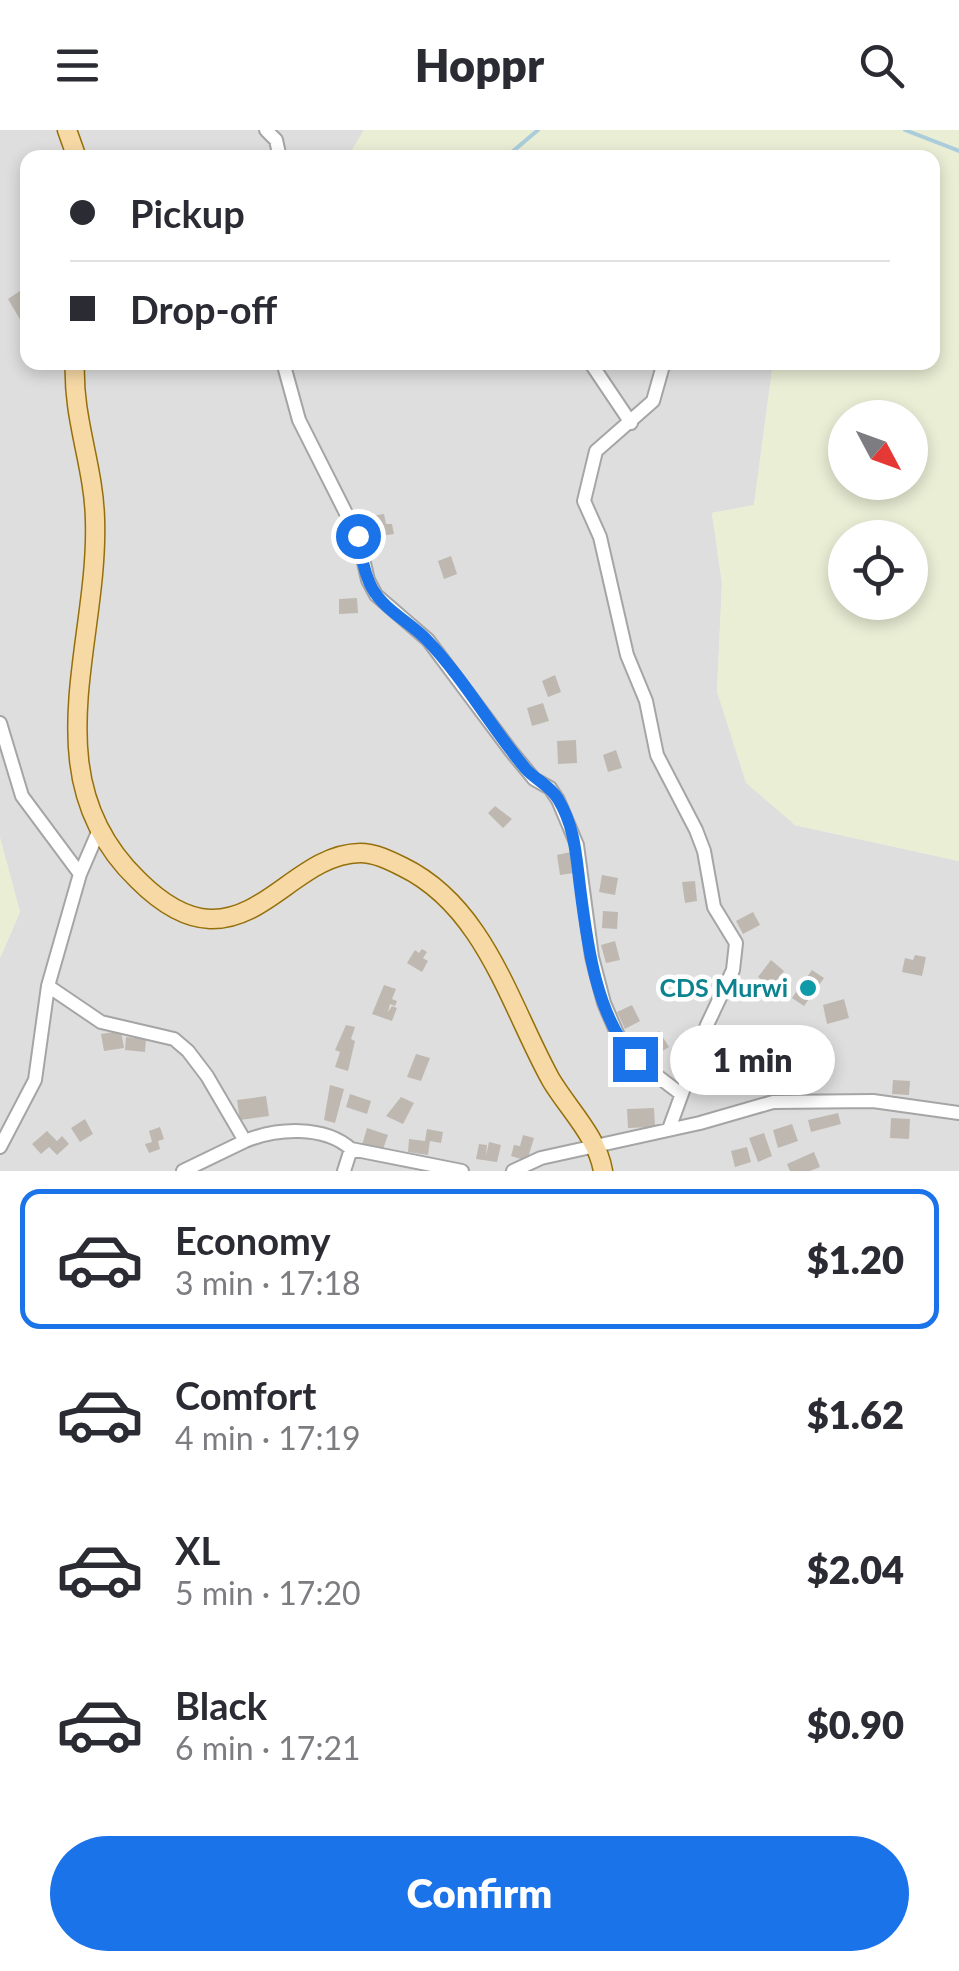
<!DOCTYPE html>
<html lang="en">
<head>
<meta charset="utf-8">
<style>
  body { margin:0; font-family:Lato,sans-serif; background:#f2f2f3; color:#2b2b33; height:100vh; display:flex; flex-direction:column; font-size:38px; white-space:nowrap }
  * { box-sizing:border-box; margin:0 }
  p { font-size:32px; color:#7c7c81 }
  .icon { flex:none; width:55px; height:55px; fill:none; stroke:currentColor; stroke-width:2; stroke-linecap:round; stroke-linejoin:round }
  .map { position:relative; height:1041px; overflow:hidden }
  .drawer { display:flex; flex-direction:column; background:#fff; flex:1 }
  .drawer>* { flex:none }
  .hud { position:absolute; left:20px; top:20px; width:920px; height:220px; border-radius:20px; box-shadow:0 5px 15px #0003; display:grid; align-content:center; height:220px; padding:0 50px; background:#fff }
  .needle { width:65px; rotate:131deg }
  .controls { position:absolute; left:828px; top:270px; display:grid; gap:20px }
  .controls a { display:grid; place-items:center; width:100px; height:100px; border-radius:50%; background:#fff; box-shadow:0 5px 15px #0003; font-size:50px }
  .end { position:absolute; width:45px; height:45px; margin:-22px; border:12px solid #1a73e8; background:#fff; box-shadow:0 0 0 5px #fff }
  .from { border-radius:50% }
  .bubble { position:absolute; height:70px; border-radius:35px; background:#fff; box-shadow:0 5px 15px #0003; font-size:32px; font-weight:800; line-height:70px; text-align:center }
  .hud b { display:flex; align-items:center; gap:35px; height:95px; font-size:38px }
  .hud b+b { border-top:2px solid #e1e1e2 }
  .hud i { width:25px; height:25px; background:#2b2b33 }
  ul { padding:18px 0 0; list-style:none }
  li { display:flex; align-items:center; gap:30px; height:140px; margin:0 20px 15px; padding:0 30px; border:5px solid transparent; border-radius:20px }
  li div { flex:1 }
  li b { display:block; font-size:38px }
  li em { font-style:normal; font-weight:800 }
  li.active { border-color:#1a73e8 }
  li>.icon { width:90px; height:90px; stroke-width:1.5 }
  .button { display:flex; gap:20px; margin-top:auto; padding:20px 50px }
  .button a { flex:1; height:115px; border-radius:60px; background:#1a73e8; color:#fff; font-size:40px; font-weight:800; line-height:115px; text-align:center }
  header { display:flex; justify-content:space-between; align-items:center; height:130px; padding:0 50px; background:#fff; font-size:45px; font-weight:800 }
  .map>svg:first-child { display:block }
  .residential { fill:#dfdede }
  .farmland { fill:#eaeed5; fill-rule:evenodd }
  .lines { fill:none; stroke-linecap:round; stroke-linejoin:round }
  .stream { stroke:#abcddb; stroke-width:4 }
  .building { fill:#beb8b1 }
  .minor-casing { stroke:#a5a5a5; stroke-width:16 }
  .major-casing { stroke:#956f09; stroke-width:21 }
  .minor { stroke:#fff; stroke-width:12 }
  .major { stroke:#f7d9a6; stroke-width:18 }
  .route { stroke:#1a73e8; stroke-width:12 }
  .culture-dot { fill:#0f9aa8; stroke:#fff; stroke-width:4 }
  .labels { text-anchor:middle; stroke-width:9; stroke-linejoin:round; paint-order:stroke }
  .culture-label { font-size:25px; font-weight:bold; fill:#0d838f; stroke:#fff; text-anchor:end }
</style>
</head>
<body>
<header><svg class="icon" aria-label="menu" viewBox="0 0 24 24"><path d="M4 6h16M4 12h16M4 18h16"/></svg>Hoppr<svg class="icon" aria-label="search" viewBox="0 0 24 24"><circle cx="10" cy="10" r="6"/><path d="M15 15l6 6"/></svg></header>
<div class="map">
<svg width="959" height="1041" viewBox="0 0 959 1041">
  <rect width="100%" height="100%" fill="#f0eee8"/>
  <path class="residential" d="M0,0h364l-16,27 -320,1v204l745,1 -19,142 -42,8 10,70 -5,109 77,133 165,36v310h-959v-213l20,-46 -20,-74z"/>
  <path class="farmland" d="M364,0h595v731l-164,-36 -49,-42 -29,-91 5,-109 -10,-70 42,-8 19,-142 159,-1v-204h-277l-6,-4 -5,4 -296,-1zM845,288h65v64h-65zM845,408h65v64h-65z
    M0,708l20,74 -20,46z"/>
  <g class="lines">
    <path class="stream" d="M905,0l54,21
      M505,28l33,-28"/>
  </g>
  <path class="building" d="M20,161l8,7v35l-20,-34z
    M384,384l2,10h6l2,10 -27,4 -1,-11h6l-2,-11z
    M451,426l6,18 -13,5 -6,-18z
    M357,468l1,15 -19,1v-15z
    M555,545l6,17 -13,5 -6,-16z
    M543,573l6,18 -17,5 -5,-18z
    M576,610l1,23 -19,1 -1,-23z
    M616,620l6,18 -14,4 -5,-17z
    M495,676l17,13 -9,9 -15,-15z
    M571,722l3,21 -14,2 -3,-20z
    M602,745l16,3 -3,17 -16,-3z
    M695,751l2,20 -12,2 -3,-21z
    M603,781l15,1 -1,17 -15,-1z
    M753,782l7,13 -17,9 -7,-13z
    M615,811l5,19 -14,3 -5,-18z
    M422,819l5,3 -4,6 5,3 -6,11 -15,-9 8,-13 4,3z
    M915,825l11,2 -4,19 -20,-4 3,-14 8,2z
    M771,830l13,11 -13,17 -13,-11z
    M812,840l12,8 -20,28 -12,-8z
    M384,855l12,4 -4,10 5,2 -2,5 -5,-2 -2,8 4,-6 5,2 -5,13 -20,-7z
    M844,869l5,19 -22,6 -4,-19z
    M632,875l8,16 -15,8 -8,-17z
    M346,895l9,2 -4,12 4,2 -7,30 -13,-4 5,-15 -5,-2z
    M121,901l3,17 -20,3 -3,-17z
    M659,901l10,16 -21,13 -4,-5 10,-6 -7,-10z
    M774,904l13,14 -16,14 -12,-14z
    M126,907l20,2 -1,13 -20,-2z
    M416,924l14,4 -9,23 -14,-4z
    M893,950l17,1 -1,14 -17,-1z
    M330,955l14,4 -9,34 -11,-3z
    M350,964l21,7 -4,13 -21,-7z
    M266,966l3,20 -29,4 -3,-20z
    M401,967l13,6 -11,21 -17,-8z
    M654,978l1,19 -27,1 -1,-19z
    M838,983l3,11 -30,8 -3,-12z
    M891,988l19,1 -1,20 -19,-1z
    M85,989l8,15 -13,8 -9,-14z
    M792,994l6,17 -20,7 -5,-18z
    M160,997l4,12 -6,2 2,8 -11,4 -4,-9 7,-2 -3,-11z
    M367,998l21,7 -6,17 -20,-7z
    M427,999l16,3 -2,11 -11,-2 -2,14 -20,-3 1,-13 16,2z
    M47,1001l10,10 5,-5 7,8 -12,11 -8,-8 -8,7 -9,-10z
    M764,1003l8,23 -14,6 -9,-24z
    M523,1005l11,3 -7,23 -16,-5 3,-11 6,1z
    M489,1012l12,3 -4,17 -21,-3 3,-15 8,1 -1,11z
    M747,1017l4,15 -16,5 -4,-16z
    M814,1022l6,15 -10,4h-20l-3,-7z"/>
  <g class="lines">
    <g class="minor-casing">
      <path id="minor" d="M266,0l10,10 4,18
        M283,232l16,58 59,117 10,43 8,15 52,45 83,111 23,28 16,9 8,12 19,45 15,112 12,46 15,35 16,21 46,35
        M590,232l41,61
        M664,232l-11,39 -57,50 -12,50 16,36 27,118 19,46 11,54 39,75 8,21 10,56 22,36 -3,27 -26,55 -38,104
        M0,593l22,73 58,78
        M99,700l-19,44 -32,112 53,36 73,17 14,12 19,25 38,65c32,-13 79,-16 106,8
        M0,1017l35,-67 13,-94
        M183,1041l62,-30
        M344,1041l7,-22 111,22
        M513,1041l28,-13 159,-35 73,-21 100,-1 86,12"/>
    </g>
    <g class="major-casing">
      <path id="major" d="M67,0l10,28
        M75,232c-3,55 19,104 20,158 4,125 -64,257 43,360 19,19 45,38 72,39 57,2 92,-65 150,-66 15,0 29,7 43,14 82,40 107,139 148,213 18,30 46,56 52,91"/>
    </g>
    <use href="#minor" class="minor"/>
    <use href="#major" class="major"/>
  </g>
  <g class="lines">
    <path class="route" d="M358,406c3,17 6,37 14,52 12,22 39,35 55,52 37,39 64,87 98,128 10,12 25,17 33,31 17,28 18,56 22,88 7,56 16,129 55,172"/>
  </g>
  <circle class="culture-dot" cx="808" cy="858" r="10"/>
  <g class="labels">
    <g class="culture-label">
      <text x="788" y="867">CDS Murwi</text>
    </g>
  </g>
</svg>
<div class="controls">
<a><svg class="needle" viewBox="-14 -14 28 28"><path d="M0-13l5 13h-10z" fill="#e53935"/><path d="M0 13l5-13h-10z" fill="#7c7c81"/></svg></a>
<a><svg class="icon" aria-label="locate" viewBox="0 0 24 24"><circle cx="12" cy="12" r="6"/><path d="M12 2v4M12 18v4M2 12h4M18 12h4"/></svg></a>
</div>
<i class="end from" style="left:358px;top:406px"></i>
<i class="end" style="left:635px;top:929px"></i>
<div class="bubble" style="left:670px;top:895px;width:165px">1 min</div>
<div class="hud">
<b><i class="from"></i>Pickup</b>
<b><i></i>Drop-off</b>
</div>
</div>
<section class="drawer">
<ul>
<li class="active"><svg class="icon" aria-label="car" viewBox="0 0 24 24"><path d="M5 17H2v-5l4-1 3-4h7l3 4 3 1v5h-3M9 17h6M6 11h13"/><circle cx="7" cy="17" r="2"/><circle cx="17" cy="17" r="2"/></svg><div><b>Economy</b><p>3 min · 17:18</p></div><em>$1.20</em></li>
<li><svg class="icon" aria-label="car" viewBox="0 0 24 24"><path d="M5 17H2v-5l4-1 3-4h7l3 4 3 1v5h-3M9 17h6M6 11h13"/><circle cx="7" cy="17" r="2"/><circle cx="17" cy="17" r="2"/></svg><div><b>Comfort</b><p>4 min · 17:19</p></div><em>$1.62</em></li>
<li><svg class="icon" aria-label="car" viewBox="0 0 24 24"><path d="M5 17H2v-5l4-1 3-4h7l3 4 3 1v5h-3M9 17h6M6 11h13"/><circle cx="7" cy="17" r="2"/><circle cx="17" cy="17" r="2"/></svg><div><b>XL</b><p>5 min · 17:20</p></div><em>$2.04</em></li>
<li><svg class="icon" aria-label="car" viewBox="0 0 24 24"><path d="M5 17H2v-5l4-1 3-4h7l3 4 3 1v5h-3M9 17h6M6 11h13"/><circle cx="7" cy="17" r="2"/><circle cx="17" cy="17" r="2"/></svg><div><b>Black</b><p>6 min · 17:21</p></div><em>$0.90</em></li>
</ul>
<div class="button"><a>Confirm</a></div>
</section>
</body>
</html>
